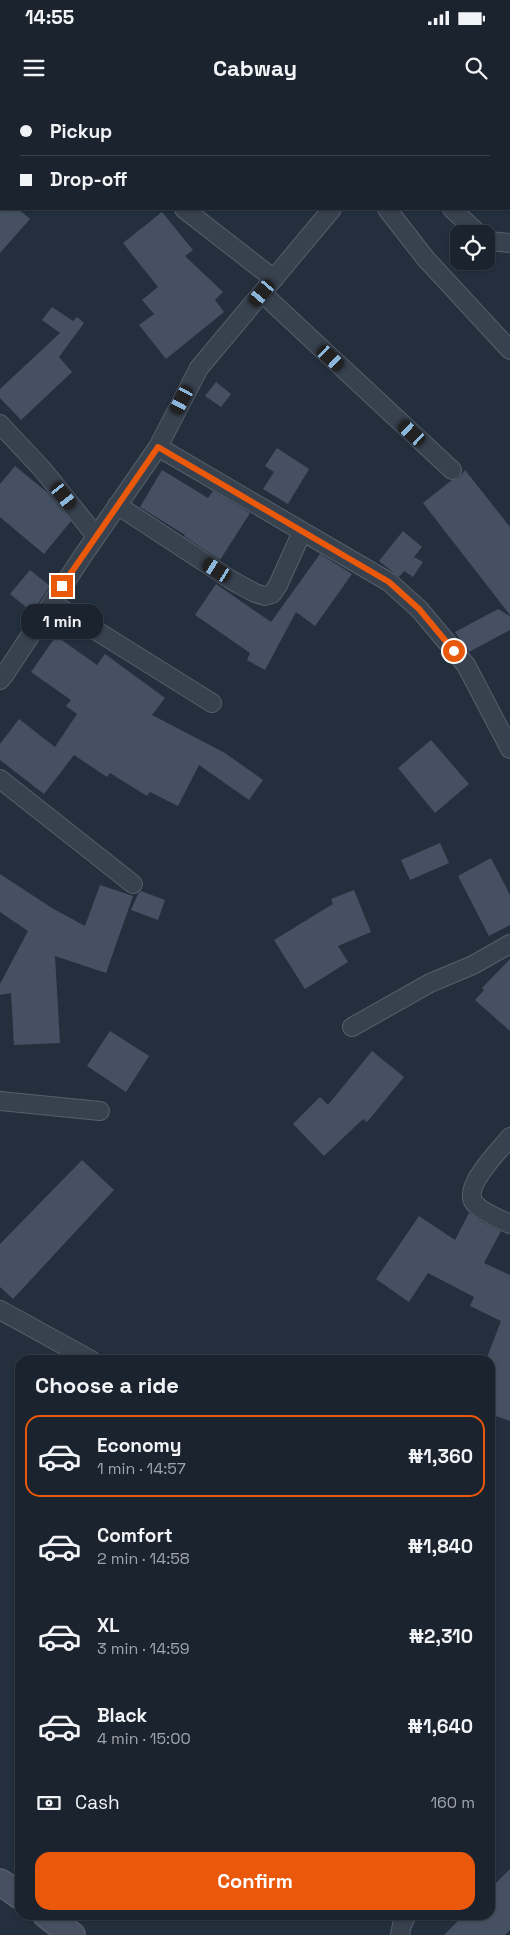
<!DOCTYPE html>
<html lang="en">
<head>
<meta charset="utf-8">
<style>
  body { margin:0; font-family:"Space Grotesk",sans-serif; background:#282f3a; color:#f1f3f6; height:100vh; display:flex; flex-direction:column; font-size:19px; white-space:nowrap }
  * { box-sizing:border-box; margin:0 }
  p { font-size:16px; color:#a0a4aa }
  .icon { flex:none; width:28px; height:28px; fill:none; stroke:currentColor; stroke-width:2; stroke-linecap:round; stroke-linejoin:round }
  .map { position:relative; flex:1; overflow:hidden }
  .side { position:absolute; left:15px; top:1255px; width:480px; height:565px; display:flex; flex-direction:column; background:#1b232e; border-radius:15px; box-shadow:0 1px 4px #0004,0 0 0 1px #39404a }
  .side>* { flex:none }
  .top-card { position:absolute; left:0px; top:0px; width:510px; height:110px; box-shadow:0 1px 4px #0004,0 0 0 1px #39404a; display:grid; align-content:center; height:110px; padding:0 20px; background:#1b232e }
  .tools { position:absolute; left:450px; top:125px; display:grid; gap:10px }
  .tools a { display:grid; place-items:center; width:45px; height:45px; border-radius:10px; background:#1b232e; box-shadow:0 1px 4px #0004,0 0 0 1px #39404a; font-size:25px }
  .end { position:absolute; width:22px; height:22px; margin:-11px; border:6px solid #ea580c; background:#fff; box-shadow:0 0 0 2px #fff }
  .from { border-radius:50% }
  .bubble { position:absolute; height:35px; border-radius:15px; background:#1b232e; box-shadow:0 1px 4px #0004,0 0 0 1px #39404a; font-size:16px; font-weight:600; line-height:35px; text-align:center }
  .car { position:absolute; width:15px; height:30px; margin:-15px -8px; border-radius:6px; box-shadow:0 0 4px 1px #0007; background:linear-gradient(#222 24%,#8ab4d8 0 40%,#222 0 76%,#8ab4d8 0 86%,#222 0) }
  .top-card b { display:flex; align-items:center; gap:18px; height:48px; font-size:19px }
  .top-card b+b { border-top:1px solid #39404a }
  .top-card i { width:12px; height:12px; background:#f1f3f6 }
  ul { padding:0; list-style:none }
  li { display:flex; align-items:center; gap:15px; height:82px; margin:0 10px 8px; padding:0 10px; border:2px solid transparent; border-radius:15px }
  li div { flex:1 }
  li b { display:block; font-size:19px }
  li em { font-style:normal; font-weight:600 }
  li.active { border-color:#ea580c }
  li>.icon { width:45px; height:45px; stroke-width:1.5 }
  h2 { padding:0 20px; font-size:22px; line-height:60px }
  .pay { display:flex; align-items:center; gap:12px; height:55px; padding:0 20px; font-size:19px }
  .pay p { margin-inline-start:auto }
  .action { display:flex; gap:10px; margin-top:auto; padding:10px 20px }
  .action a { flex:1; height:58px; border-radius:15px; background:#ea580c; color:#fff; font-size:20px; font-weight:600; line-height:58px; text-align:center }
  .status { display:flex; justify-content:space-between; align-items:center; height:35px; padding:0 25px; background:#1b232e; direction:ltr }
  .status svg { height:14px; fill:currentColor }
  header { display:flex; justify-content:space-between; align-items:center; height:65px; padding:0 20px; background:#1b232e; font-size:22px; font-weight:600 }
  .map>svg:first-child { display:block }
  .building { fill:#455162 }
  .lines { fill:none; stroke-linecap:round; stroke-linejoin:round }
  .street-casing { stroke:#565f6c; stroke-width:20 }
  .secondary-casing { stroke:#565f6c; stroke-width:28 }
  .street { stroke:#38414e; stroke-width:18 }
  .secondary { stroke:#465061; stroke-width:25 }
  .route { stroke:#ea580c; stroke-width:6 }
</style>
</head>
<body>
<div class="status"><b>14:55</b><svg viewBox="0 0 49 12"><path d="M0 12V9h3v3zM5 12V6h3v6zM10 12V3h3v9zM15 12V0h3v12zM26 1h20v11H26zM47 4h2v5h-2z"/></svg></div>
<header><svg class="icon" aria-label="menu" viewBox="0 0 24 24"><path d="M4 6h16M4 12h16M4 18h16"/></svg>Cabway<svg class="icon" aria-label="search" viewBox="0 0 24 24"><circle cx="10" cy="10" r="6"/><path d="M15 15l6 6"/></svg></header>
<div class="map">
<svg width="510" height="1835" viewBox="0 0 510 1835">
  <rect width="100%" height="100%" fill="#242f3e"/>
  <path class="building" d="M0,109h18l12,10 -30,34z
    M162,112l31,38 -8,6 38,36 -8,8 9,12 -58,47 -27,-34 15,-11 -12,-14 16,-13 -35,-44z
    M52,207l21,14 4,-4 7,6 -25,34 13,15 -51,48 -21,-22v-9l60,-56 -18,-13z
    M216,282l15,12 -10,13 -16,-11z
    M277,348l32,21 -21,35 -25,-15 11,-17 -9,-6z
    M15,366l33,27 23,28 -27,33 -44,-37v-33z
    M162,370l46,28 5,-7 37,22 -30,47 -36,-24 1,-1 -45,-28z
    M465,370l45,57v88l-87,-112 29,-23 7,-2z
    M403,431l19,16 -8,10 9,5 -10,15 -9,-6 -5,6 -20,-16z
    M320,454l32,20 -37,52 -19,-14 -31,58 -18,-10 3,-7 -55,-38 21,-31 55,38z
    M30,470l20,16 -18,26 -22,-18z
    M498,509l12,7v14l-41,22 -14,-20z
    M56,536l41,29 8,-11 60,44 -13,17 73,38 38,27 -14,20 -50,-35 -21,41 -28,-14 -3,4 -37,-23 -3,4 -33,-22 -30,39 -44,-34v-16l19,-25 36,28 22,-33 -11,-8 5,-6 -40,-28z
    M431,640l38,44 -34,29 -37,-45z
    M440,743l9,20 -39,17 -9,-20z
    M491,758l19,37v30l-21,11 -31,-60z
    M0,774l52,34 33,18 15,-41 33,11 -27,77 -51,-17 5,87 -46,2 -3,-52 -11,2v-11l28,-53 -28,-19z
    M354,790l17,42 -33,14 10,16 -43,27 -31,-49 59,-36 -2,-5z
    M141,791l24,9 -7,20 -27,-10 7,-16z
    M510,859v72l-35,-31 9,-10 -2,-2z
    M110,931l39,25 -23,36 -39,-26z
    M372,951l32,26 -37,45 -4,-3 -39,37 -31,-32 27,-27 8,8z
    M82,1060l32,30 -101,109 -13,-12v-43z
    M469,1113l13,9 19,9 -17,32 26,12v146l-20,-7v-54h-4l15,-39 -31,-15 4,-9 -46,-24 -19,29 -33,-23 43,-63 36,24z
    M510,1769v61l-5,5h-61l20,-20h26v-26z"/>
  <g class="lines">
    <g class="street-casing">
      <path id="street" d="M23,0l2,1
        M426,1l1,-1
        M184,109l90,70
        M387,109l39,50 84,91
        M452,109l27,25
        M486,139l3,2 21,2
        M262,193l190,177
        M0,324l43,46 53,66
        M158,347l231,135 30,27 47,56 44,84
        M117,405l116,76 22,12 10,3 7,-2 6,-9 24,-53
        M52,503l160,100
        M0,580l5,-6 79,-120 74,-107 41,-79 133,-159
        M0,679l133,105
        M352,927l78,-44 43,-18 37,-21
        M0,1001l100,10
        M510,1037c-10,13 -51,52 -34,68 8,8 24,14 34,19
        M0,1210l91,50
        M400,1835l2,-10 5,-10"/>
    </g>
    <g class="secondary-casing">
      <path id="secondary" d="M0,1782l20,14
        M46,1815l26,20"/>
    </g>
    <use href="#street" class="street"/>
    <use href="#secondary" class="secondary"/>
  </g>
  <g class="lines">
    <path class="route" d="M62,486l96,-139 231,135 30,27 35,42"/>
  </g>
</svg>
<div class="tools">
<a><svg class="icon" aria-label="locate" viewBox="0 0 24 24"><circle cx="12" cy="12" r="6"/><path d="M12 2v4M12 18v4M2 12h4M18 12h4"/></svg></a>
</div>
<i class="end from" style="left:454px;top:551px"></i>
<i class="end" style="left:62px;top:486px"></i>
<div class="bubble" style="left:21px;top:504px;width:82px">1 min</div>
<i class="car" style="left:262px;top:193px;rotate:220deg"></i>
<i class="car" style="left:331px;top:258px;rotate:133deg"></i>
<i class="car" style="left:182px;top:300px;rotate:208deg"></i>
<i class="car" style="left:412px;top:333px;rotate:312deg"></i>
<i class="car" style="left:64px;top:396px;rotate:141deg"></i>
<i class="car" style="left:217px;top:470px;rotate:303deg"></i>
<div class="top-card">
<b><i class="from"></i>Pickup</b>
<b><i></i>Drop-off</b>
</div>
<section class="side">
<h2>Choose a ride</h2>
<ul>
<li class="active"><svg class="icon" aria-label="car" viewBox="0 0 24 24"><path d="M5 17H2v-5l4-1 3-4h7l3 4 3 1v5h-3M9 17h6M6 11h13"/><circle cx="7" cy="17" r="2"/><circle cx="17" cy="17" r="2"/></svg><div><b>Economy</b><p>1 min · 14:57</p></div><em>₦1,360</em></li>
<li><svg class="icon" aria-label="car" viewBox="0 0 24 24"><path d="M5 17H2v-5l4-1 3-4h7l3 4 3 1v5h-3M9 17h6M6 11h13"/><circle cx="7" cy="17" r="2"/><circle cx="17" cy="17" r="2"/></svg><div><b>Comfort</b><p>2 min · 14:58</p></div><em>₦1,840</em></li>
<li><svg class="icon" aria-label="car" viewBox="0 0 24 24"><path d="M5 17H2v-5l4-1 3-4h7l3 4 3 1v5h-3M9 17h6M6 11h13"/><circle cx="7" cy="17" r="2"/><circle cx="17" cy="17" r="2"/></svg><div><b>XL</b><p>3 min · 14:59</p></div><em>₦2,310</em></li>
<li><svg class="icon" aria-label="car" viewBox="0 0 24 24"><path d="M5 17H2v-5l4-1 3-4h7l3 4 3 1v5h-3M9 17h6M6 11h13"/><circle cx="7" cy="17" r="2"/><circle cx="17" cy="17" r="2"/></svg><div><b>Black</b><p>4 min · 15:00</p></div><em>₦1,640</em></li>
</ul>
<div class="pay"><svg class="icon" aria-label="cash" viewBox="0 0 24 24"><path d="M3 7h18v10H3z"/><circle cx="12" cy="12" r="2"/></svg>Cash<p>160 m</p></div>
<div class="action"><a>Confirm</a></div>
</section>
</div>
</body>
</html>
